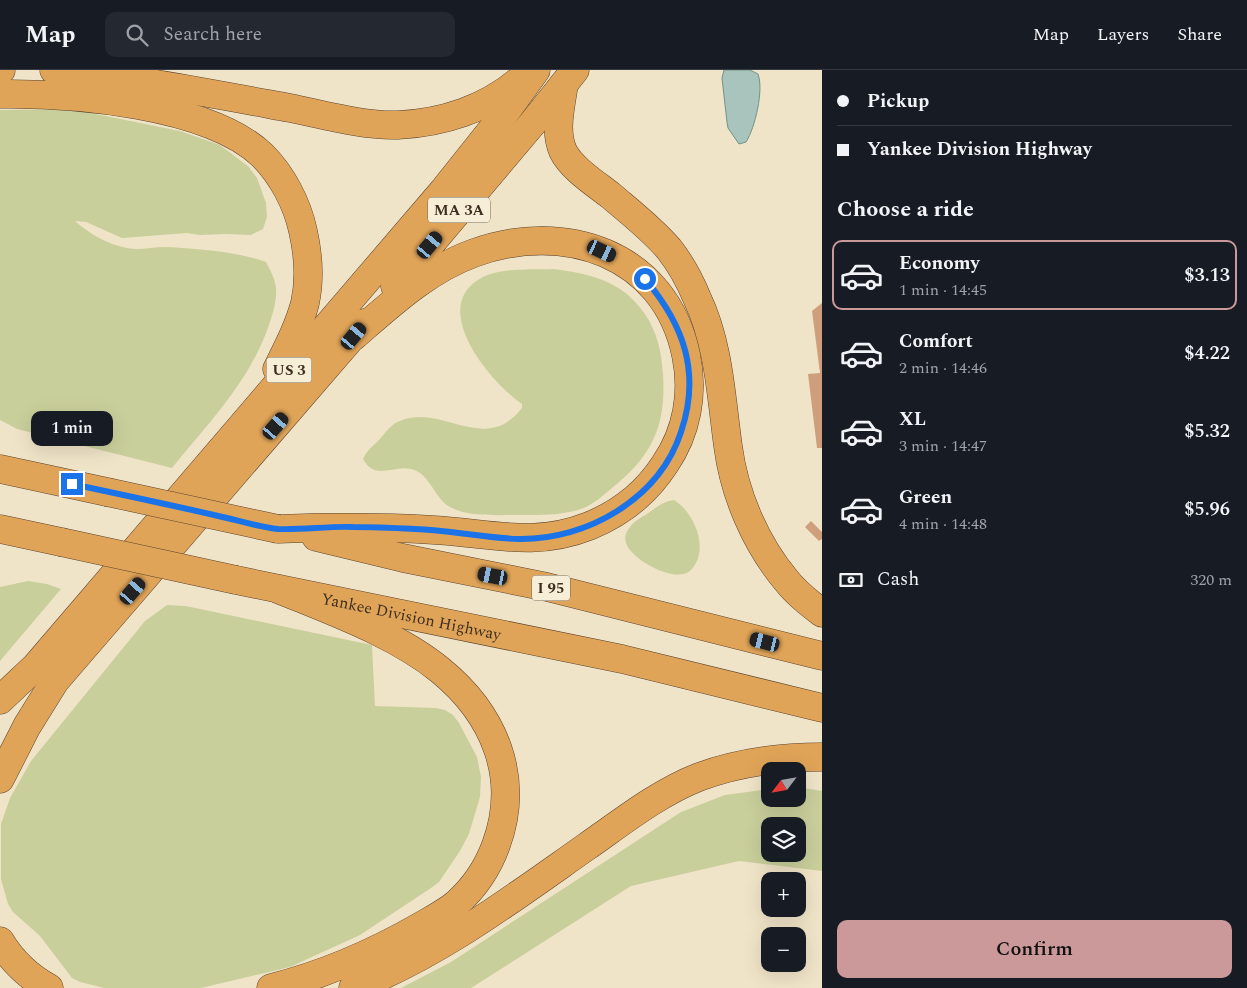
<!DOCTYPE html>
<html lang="en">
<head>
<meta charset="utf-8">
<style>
  body { margin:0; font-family:Spectral,serif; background:#242831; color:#f1f3f6; height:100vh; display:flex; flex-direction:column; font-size:19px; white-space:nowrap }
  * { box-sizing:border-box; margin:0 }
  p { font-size:16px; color:#9ea1a6 }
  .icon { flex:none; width:28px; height:28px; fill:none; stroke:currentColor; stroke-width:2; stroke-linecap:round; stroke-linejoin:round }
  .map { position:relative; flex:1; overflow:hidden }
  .drawer { display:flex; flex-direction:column; background:#171b24; width:425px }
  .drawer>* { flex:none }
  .hud { display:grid; align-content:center; height:110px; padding:0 15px; background:#171b24 }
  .needle { width:32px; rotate:239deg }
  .fabs { position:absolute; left:761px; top:692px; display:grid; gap:10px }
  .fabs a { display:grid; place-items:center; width:45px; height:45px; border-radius:10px; background:#171b24; box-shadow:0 5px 20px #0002; font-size:25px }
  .end { position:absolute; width:22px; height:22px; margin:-11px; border:6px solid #1a73e8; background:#fff; box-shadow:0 0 0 2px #fff }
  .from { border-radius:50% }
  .bubble { position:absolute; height:35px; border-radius:10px; background:#171b24; box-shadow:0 5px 20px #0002; font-size:16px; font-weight:600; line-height:35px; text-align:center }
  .car { position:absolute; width:15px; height:30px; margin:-15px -8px; border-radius:6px; box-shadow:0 0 4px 1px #0007; background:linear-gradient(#222 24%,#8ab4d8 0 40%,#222 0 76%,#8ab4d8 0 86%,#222 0) }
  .hud b { display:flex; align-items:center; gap:18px; height:48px; font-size:19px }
  .hud b+b { border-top:1px solid #363941 }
  .hud i { width:12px; height:12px; background:#f1f3f6 }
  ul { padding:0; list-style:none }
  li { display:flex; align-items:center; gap:15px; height:70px; margin:0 10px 8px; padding:0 5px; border:2px solid transparent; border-radius:10px }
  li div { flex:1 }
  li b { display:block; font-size:19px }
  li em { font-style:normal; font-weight:600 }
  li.active { border-color:#cc999b }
  li>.icon { width:45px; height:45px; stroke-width:1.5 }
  h2 { padding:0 15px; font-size:22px; line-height:60px }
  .pay { display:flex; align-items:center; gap:12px; height:55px; padding:0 15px; font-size:19px }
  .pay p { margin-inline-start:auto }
  .action { display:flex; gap:10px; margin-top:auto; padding:10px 15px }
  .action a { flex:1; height:58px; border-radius:10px; background:#cc999b; color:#111; font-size:20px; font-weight:600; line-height:58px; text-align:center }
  header { display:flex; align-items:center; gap:30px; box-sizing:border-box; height:70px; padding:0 25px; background:#171b24; border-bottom:1px solid #363941 }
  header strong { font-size:24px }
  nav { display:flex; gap:28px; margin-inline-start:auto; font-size:18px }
  .search { width:350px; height:45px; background:#242831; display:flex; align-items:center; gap:12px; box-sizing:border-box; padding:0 18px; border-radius:10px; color:#9ea1a6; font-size:19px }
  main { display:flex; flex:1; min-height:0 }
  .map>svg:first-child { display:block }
  .green { fill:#c9cf9b; fill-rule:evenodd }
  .water { fill:#a9c4bc; stroke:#6f938a }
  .building { fill:#cf9f7d }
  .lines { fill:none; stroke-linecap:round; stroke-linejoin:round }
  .highway-casing { stroke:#5b4430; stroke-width:29 }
  .highway { stroke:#e0a458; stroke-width:28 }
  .highway-bridge-casing { stroke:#5b4430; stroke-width:29; stroke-linecap:butt }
  .highway-bridge { stroke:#e0a458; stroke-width:28 }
  .route { stroke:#1a73e8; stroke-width:6 }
  .labels { text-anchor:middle; stroke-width:4; stroke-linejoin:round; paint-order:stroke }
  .shield { fill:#f7eed8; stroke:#756857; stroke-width:1 }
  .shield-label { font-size:15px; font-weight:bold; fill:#3d2e20 }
  .street-label { font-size:16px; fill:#3d2e20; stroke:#f7eed8 }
</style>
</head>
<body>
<header>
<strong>Map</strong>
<div class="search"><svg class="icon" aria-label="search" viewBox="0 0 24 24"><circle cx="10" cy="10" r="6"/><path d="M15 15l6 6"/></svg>Search here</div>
<nav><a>Map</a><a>Layers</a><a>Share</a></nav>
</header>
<main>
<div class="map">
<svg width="822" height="918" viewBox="0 0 822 918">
  <rect width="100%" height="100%" fill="#f0e4c8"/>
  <path class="green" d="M71,39l109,22 40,14 29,22 8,11 9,25 1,14 -4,12 -12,6 -25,-1 -26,1 -13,-2 -65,5 -36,-16 -11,-1c17,15 39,27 62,28 9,0 18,-2 27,-2 29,1 76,5 102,15 4,8 9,16 10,26 1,12 -3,26 -7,37 -19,56 -61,99 -97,143l-155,-39 -17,-9v-310z
    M553,199c25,3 53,8 74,25 25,22 34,47 36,80 3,47 -8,78 -45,109 -10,8 -19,17 -30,23 -20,10 -49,9 -71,9 -19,0 -50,2 -67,-8 -13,-7 -18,-25 -30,-34 -21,-15 -43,12 -57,-14 4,-9 10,-13 17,-20 6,-7 11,-15 20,-18 42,-18 84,35 122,-13v-4c-31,-21 -92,-94 -44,-124 20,-13 51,-10 75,-11z
    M674,430c21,13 36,50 17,70 -14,15 -60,-10 -65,-27 -4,-13 11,-24 21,-29 8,-6 17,-13 27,-14z
    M28,511l19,3 14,5 -61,72v-74z
    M167,535l19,1 186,39 3,61 61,2 9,2 8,5 6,8 18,34 4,20 -1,20 -11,37 -9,17 -21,31 -8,6 -71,47 -70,32 -89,21h-97l-24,-6 -8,-4 -32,-42 -27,-24 -5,-8 -7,-25v-55l9,-26 21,-37 114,-140z
    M798,717l24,4v80l-83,-10 -108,25 -160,102h-70l50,-26 230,-150 44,-17 45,-6v10h28zM770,756h28v28h-28z"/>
  <path class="water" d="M724,0h26l8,4c6,16 -3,54 -12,68l-7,2 -11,-16 -1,-6 -5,-44z"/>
  <path class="building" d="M822,233v145h-5l-9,-74 12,-1 -8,-62z
    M811,451l11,11v7l-3,2 -14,-14z"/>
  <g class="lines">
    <g class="highway-casing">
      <g id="highway">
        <path d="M0,0h1"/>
        <path d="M54,0c31,1 60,7 90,12 49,8 97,17 146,26 34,7 73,18 108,17 44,-2 88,-16 122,-45"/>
        <path d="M564,14c-3,21 -10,47 -1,67 8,17 33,33 47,44 20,17 42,34 59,54 11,14 21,32 28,49 22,46 24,98 31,148 6,47 27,97 58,134 10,13 23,23 36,33"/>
        <path d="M0,24c72,-1 208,10 262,61 20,20 35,48 41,76 5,22 7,49 2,72 -6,23 -17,44 -28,66"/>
        <path d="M395,216l137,-162 43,-54"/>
        <path d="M0,399l107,23"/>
        <path d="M0,459l61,13"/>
        <path d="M278,459c52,-2 104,-2 156,1 56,3 100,18 155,-4 32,-13 58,-34 76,-62 22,-32 29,-71 21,-109 -21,-102 -122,-135 -212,-102 -47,17 -83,51 -120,83"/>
        <path d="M316,467l87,21 144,29 275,69"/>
        <path id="s1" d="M236,510l386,79 200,49"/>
        <path d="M0,630l36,-34 407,-475 59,-74 34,-47"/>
        <path d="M0,709l27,-53 28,-45 309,-358"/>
        <path d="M0,871c12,20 29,36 49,47"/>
        <path d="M271,918c52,-13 103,-35 150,-62 12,-7 24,-13 35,-22 18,-16 32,-37 40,-59 25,-68 -2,-131 -56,-175 -44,-36 -109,-59 -162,-81"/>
        <path d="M353,918c85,-33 159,-89 233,-141 36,-25 72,-54 113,-70 40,-15 81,-20 123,-20"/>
      </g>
    </g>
    <use href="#highway" class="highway"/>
    <g class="highway-bridge-casing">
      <path id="highway-bridge" d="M107,422l171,37
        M61,472l175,38"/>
    </g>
    <use href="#highway-bridge" class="highway-bridge"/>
  </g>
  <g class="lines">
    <path class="route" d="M72,414c47,10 94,20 142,31 20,4 44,12 64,14 25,1 50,-3 75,-2 21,0 42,1 62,2 35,1 69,9 104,10 68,1 140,-40 162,-107 20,-59 3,-107 -36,-153"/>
  </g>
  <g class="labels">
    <g class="shield">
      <rect x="428" y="127.5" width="62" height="25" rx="4"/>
      <rect x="266.5" y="287.5" width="45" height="25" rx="4"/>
      <rect x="532" y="505.5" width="38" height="25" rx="4"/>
    </g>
    <g class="shield-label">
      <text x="459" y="145">MA 3A</text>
      <text x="289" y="305">US 3</text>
      <text x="551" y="523">I 95</text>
    </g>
    <g class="street-label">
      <text dy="6" stroke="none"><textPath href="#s1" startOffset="179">Yankee Division Highway</textPath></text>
    </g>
  </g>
</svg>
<div class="fabs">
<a><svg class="needle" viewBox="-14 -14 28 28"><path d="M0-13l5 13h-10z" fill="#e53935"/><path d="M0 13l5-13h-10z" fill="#9ea1a6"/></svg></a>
<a><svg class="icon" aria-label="layers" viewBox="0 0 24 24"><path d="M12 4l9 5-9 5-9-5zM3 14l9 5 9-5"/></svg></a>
<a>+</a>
<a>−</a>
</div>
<i class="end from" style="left:645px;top:209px"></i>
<i class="end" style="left:72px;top:414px"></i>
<div class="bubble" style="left:31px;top:341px;width:82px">1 min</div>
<i class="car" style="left:430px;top:175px;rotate:40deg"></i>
<i class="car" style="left:602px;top:181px;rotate:115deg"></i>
<i class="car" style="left:354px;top:266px;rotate:40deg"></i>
<i class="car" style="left:276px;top:356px;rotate:41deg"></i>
<i class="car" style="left:493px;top:506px;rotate:281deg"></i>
<i class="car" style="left:133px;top:521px;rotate:41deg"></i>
<i class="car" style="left:765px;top:572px;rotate:284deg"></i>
</div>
<section class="drawer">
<div class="hud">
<b><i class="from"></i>Pickup</b>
<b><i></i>Yankee Division Highway</b>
</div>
<h2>Choose a ride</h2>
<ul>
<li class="active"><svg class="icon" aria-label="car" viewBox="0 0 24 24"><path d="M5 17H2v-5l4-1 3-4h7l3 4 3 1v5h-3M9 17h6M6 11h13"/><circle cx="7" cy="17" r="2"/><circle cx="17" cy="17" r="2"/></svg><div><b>Economy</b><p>1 min · 14:45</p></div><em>$3.13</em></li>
<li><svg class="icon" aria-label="car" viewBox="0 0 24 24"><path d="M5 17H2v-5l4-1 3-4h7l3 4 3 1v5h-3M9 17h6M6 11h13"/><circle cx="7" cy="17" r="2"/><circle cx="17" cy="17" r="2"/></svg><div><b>Comfort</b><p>2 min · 14:46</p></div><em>$4.22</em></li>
<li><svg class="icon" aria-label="car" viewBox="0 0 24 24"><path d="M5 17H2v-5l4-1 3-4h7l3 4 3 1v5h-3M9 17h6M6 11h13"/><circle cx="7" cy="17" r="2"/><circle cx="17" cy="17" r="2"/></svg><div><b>XL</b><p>3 min · 14:47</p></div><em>$5.32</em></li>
<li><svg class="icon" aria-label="car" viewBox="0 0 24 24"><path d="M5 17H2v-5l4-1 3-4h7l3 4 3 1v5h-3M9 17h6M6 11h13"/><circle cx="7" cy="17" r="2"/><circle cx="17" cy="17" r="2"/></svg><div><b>Green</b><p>4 min · 14:48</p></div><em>$5.96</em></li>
</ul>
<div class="pay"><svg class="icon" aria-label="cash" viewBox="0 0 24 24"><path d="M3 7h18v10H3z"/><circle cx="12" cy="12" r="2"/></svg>Cash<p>320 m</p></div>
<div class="action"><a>Confirm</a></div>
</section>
</main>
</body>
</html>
